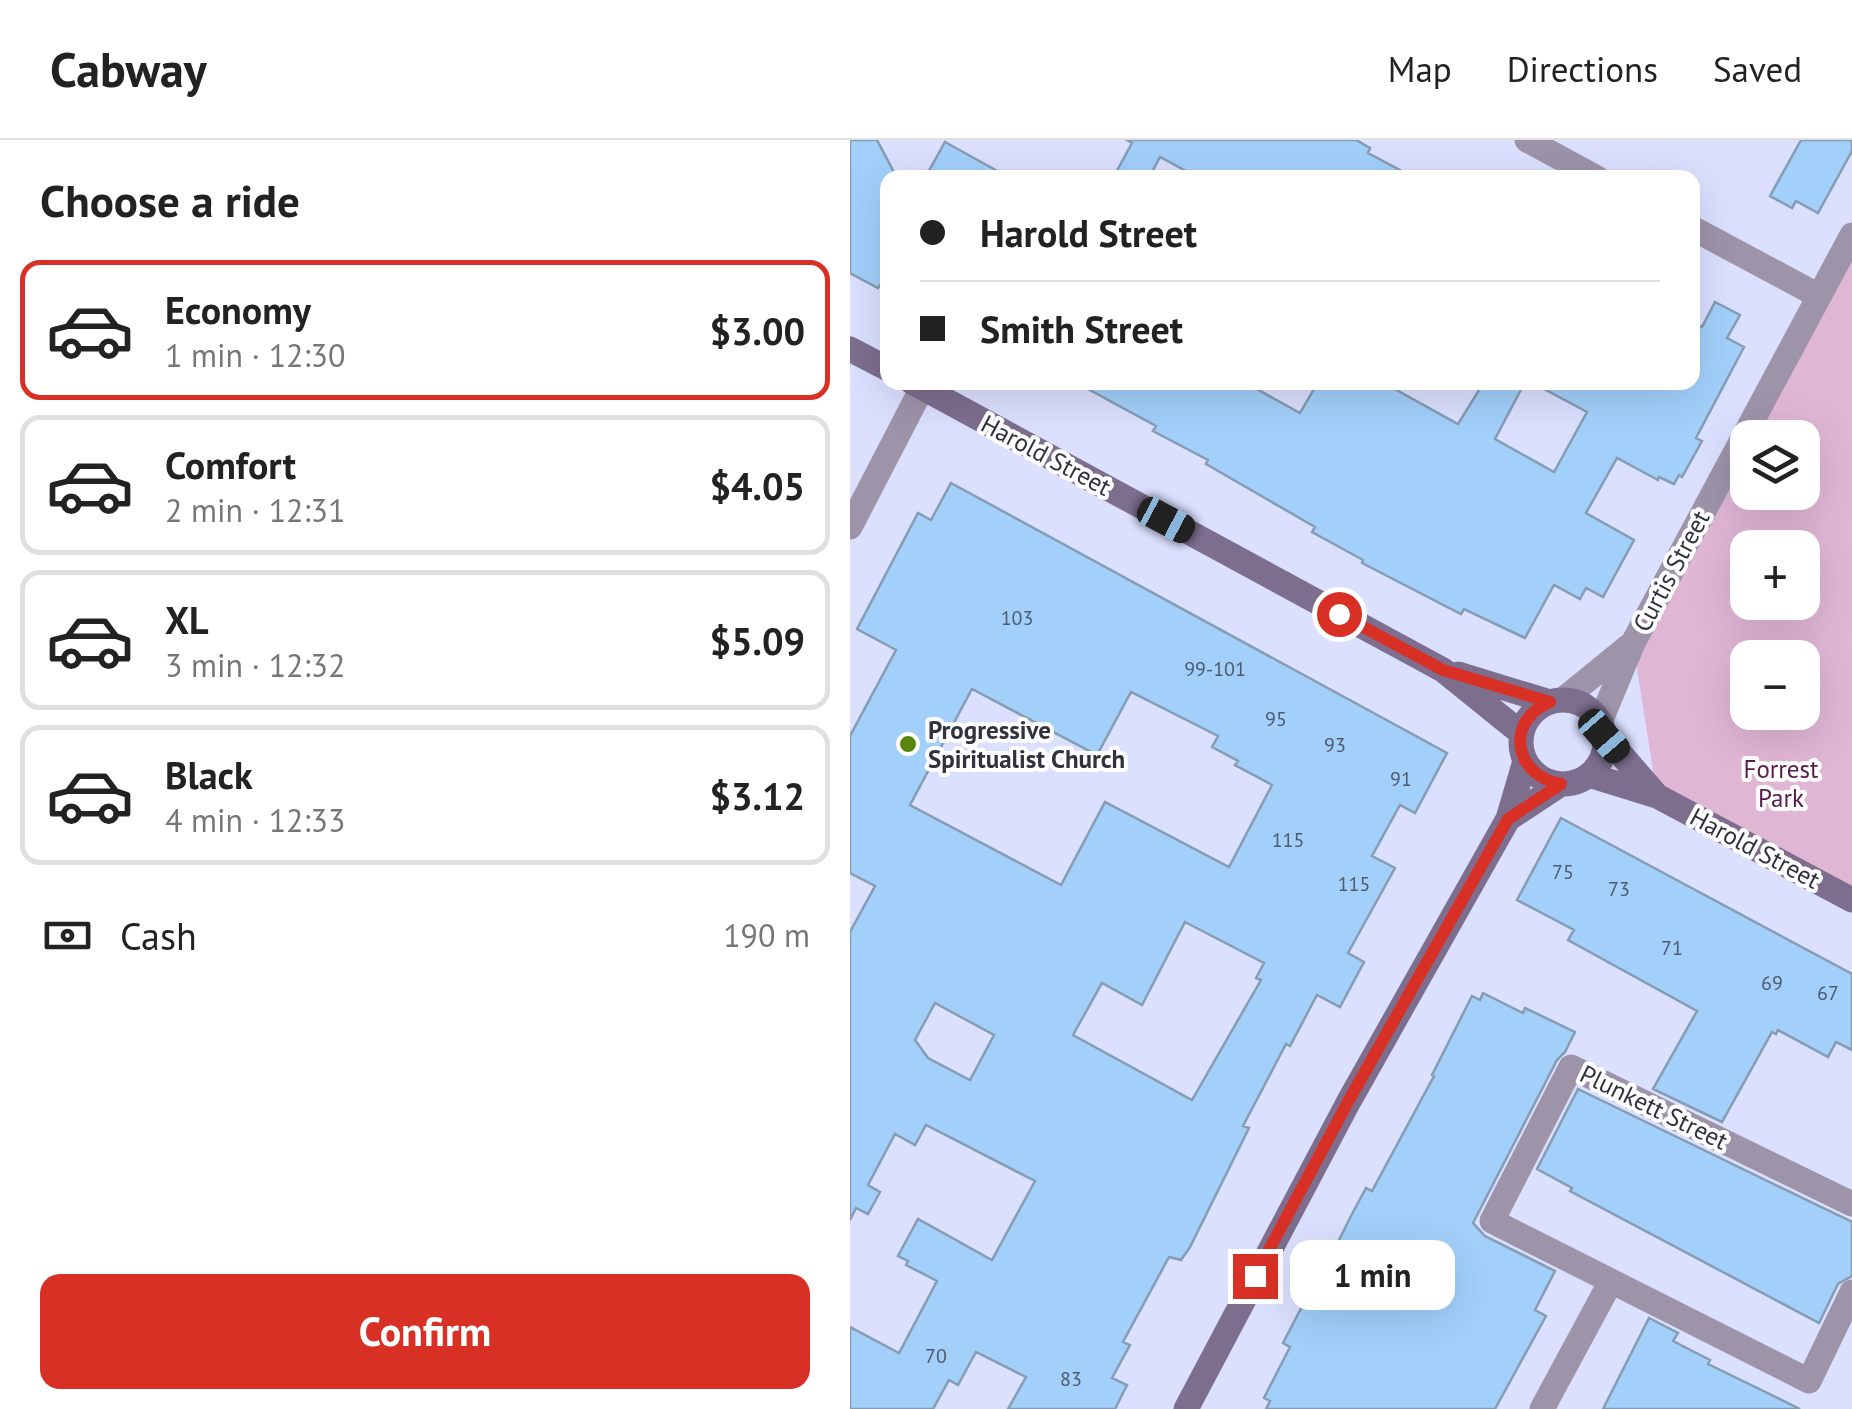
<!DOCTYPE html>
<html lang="en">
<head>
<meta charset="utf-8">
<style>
  body { margin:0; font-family:"PT Sans",sans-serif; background:#f6f6f6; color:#222; height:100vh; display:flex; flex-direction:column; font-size:38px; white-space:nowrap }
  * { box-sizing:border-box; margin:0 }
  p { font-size:32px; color:#767676 }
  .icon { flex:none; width:55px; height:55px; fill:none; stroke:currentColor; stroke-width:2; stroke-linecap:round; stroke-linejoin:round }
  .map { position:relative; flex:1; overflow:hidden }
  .side { display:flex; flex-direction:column; background:#fff; width:850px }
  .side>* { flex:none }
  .top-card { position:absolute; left:30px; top:30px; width:820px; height:220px; border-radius:20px; box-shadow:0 10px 40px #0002; display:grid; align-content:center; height:220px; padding:0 40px; background:#fff }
  .fabs { position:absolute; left:880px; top:280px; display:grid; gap:20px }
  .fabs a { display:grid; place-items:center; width:90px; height:90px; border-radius:20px; background:#fff; box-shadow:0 10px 40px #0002; font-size:50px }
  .end { position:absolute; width:45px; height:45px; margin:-22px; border:12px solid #d93025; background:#fff; box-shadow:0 0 0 5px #fff }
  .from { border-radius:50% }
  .bubble { position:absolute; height:70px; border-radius:20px; background:#fff; box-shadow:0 10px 40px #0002; font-size:32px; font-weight:800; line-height:70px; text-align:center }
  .car { position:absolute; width:30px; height:60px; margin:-30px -15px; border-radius:12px; box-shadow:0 0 8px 2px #0007; background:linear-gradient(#222 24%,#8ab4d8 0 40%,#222 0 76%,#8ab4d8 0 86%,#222 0) }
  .top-card b { display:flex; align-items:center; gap:35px; height:95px; font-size:38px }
  .top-card b+b { border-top:2px solid #e0e0e0 }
  .top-card i { width:25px; height:25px; background:#222 }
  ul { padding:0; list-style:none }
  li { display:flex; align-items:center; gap:30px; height:140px; margin:0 20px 15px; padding:0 20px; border:5px solid #e0e0e0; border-radius:20px }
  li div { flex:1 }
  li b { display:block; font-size:38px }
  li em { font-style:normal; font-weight:800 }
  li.current { border-color:#d93025 }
  li>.icon { width:90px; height:90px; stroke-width:1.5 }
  h2 { padding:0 40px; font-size:45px; line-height:120px }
  .pay { display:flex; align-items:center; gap:25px; height:110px; padding:0 40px; font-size:38px }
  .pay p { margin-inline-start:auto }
  .button { display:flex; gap:20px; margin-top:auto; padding:20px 40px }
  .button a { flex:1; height:115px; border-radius:20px; background:#d93025; color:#fff; font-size:40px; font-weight:800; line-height:115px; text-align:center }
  header { display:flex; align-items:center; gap:60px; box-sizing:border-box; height:140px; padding:0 50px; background:#fff; border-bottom:2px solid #e0e0e0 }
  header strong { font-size:48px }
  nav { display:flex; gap:55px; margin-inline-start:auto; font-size:35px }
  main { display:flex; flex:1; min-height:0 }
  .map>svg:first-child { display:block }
  .green { fill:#e0b6d5; fill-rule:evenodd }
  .building { fill:#a2d0fb; stroke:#859cb3; stroke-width:2.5; fill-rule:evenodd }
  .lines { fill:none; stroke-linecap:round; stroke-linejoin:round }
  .street { stroke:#9e94aa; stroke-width:25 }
  .secondary { stroke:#7d6e8e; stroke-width:25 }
  .route { stroke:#d93025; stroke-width:12 }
  .poi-dot { fill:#5a8511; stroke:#fff; stroke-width:4 }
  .labels { text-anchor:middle; stroke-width:8; stroke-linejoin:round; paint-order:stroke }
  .number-label { font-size:20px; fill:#4c5a6d }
  .street-label { font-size:25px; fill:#30323e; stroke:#fff }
  .poi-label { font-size:25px; font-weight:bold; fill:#30323e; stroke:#fff; text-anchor:start }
  .park-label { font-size:25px; fill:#571b4b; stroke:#fff }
</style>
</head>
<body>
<header>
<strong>Cabway</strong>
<nav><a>Map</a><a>Directions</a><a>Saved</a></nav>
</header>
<main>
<section class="side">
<h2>Choose a ride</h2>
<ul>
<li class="current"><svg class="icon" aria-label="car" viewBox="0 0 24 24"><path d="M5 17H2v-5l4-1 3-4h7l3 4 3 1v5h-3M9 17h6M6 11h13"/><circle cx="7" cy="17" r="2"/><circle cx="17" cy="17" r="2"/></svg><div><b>Economy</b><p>1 min · 12:30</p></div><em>$3.00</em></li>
<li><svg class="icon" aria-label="car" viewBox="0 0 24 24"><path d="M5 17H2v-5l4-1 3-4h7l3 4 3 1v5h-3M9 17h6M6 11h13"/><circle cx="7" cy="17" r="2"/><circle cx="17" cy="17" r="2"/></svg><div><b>Comfort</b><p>2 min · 12:31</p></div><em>$4.05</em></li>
<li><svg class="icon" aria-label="car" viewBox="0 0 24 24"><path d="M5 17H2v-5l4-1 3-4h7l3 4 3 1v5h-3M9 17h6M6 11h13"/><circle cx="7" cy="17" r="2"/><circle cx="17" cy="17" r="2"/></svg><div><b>XL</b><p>3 min · 12:32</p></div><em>$5.09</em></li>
<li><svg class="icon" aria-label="car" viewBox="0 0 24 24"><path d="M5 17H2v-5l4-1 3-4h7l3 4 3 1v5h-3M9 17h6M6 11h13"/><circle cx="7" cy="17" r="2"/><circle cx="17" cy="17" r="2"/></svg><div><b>Black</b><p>4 min · 12:33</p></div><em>$3.12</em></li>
</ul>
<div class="pay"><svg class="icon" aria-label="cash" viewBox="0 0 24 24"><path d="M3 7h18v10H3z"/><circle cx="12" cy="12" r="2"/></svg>Cash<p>190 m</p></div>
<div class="button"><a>Confirm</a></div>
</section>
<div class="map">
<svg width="1002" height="1269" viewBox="0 0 1002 1269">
  <rect width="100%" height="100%" fill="#dbe0ff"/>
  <path class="green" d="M1002,95v665l-195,-104 -24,-153zM898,298h54v54h-54zM898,408h54v54h-54zM898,518h54v54h-54z"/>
  <path class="building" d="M0,0h27l20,38h-9v112l-8,-5 -2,3 -28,-15z
    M277,0h229l14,8 -2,5 47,25h-216l-39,-21 -11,21h-36l19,-35z
    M951,0h51v11l-34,62 -22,-12 -4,7 -22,-12z
    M95,2l65,36h-85z
    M865,162l25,13 -13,23 17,9 -48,91 6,3 -20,36 -3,-2 -5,9 -15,-7 -1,3 -41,-22 -31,55 48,27 -31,57 -17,-9 -6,11 -26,-14 -29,53 -61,-29 -3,5 -99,-51 1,-3 -51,-28 3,-5 -109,-63 2,-4 -55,-29 3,-5 -81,-44h169l56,31 18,-31h64l76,42 26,-42h41l-30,57 59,33 33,-60 -56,-30h161v-60l10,5z
    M101,343l496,270 -32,60 -15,-8 -28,51 23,12 -47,85 16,9 -24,45 -23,-12 -27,51 -4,-2 -43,82 6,2 -59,119 -9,13 -12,-3 -46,85 7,3 -18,33 15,7 -12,24h-107l18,-32 -50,-25 -18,33 -9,-5 -16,29h-83v-82l49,26 38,-72 -31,-16 2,-4 -10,-5 20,-37 74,41 43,-79 -109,-56 -11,20 -20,-11 -27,51 12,7 -12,22 -12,-6 -6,12v-288l25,-46 -25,-13v-137l46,-86 -39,-21 61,-116 13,7zM122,549l125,66 34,-63 87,44 -6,11 26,14 -3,4 37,20 -43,82 -124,-65 -44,83 -151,-80zM335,782l79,41 -8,15 5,2 -69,120 -119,-65 29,-52 40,22zM85,863l59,32 -24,45 -42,-22 -13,-18z
    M711,678l291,156v76l-16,-8 -8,15 -50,-27 -2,4 -4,-2 -50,90 -69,-33 44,-78 -129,-71 6,-10 -57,-30z
    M633,853l40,20 2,-5 50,24 -10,20 -8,8 -84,163 12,13 70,35 -20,39 11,6 -51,93h-229l4,-8 -6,-3 26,-51 -7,-4 14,-27 14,-26 11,6 26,-49 -10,-5 14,-28 14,-26 6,3 62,-115 -2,-1 40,-79 8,4z
    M728,949l274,133v54l-14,8 -19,39 -249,-132 2,-3 -35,-19z
    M799,1178l29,15 -5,8 37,19 -2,4 92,45h-197z"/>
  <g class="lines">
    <path class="street" d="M677,0l70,38
      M842,88l127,68
      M0,387l72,-139
      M714,559l65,-53
      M750,582l33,-79 219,-408
      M1002,1064l-281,-137 -79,154 317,160 43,-89
      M692,1269l68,-126"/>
    <path class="secondary" d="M0,209l38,20
      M62,242l531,288 78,63
      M608,534l92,28
      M671 602a42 42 0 1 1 84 0a42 42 0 1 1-84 0Z
      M755,596l52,60
      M739,635l68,21 195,104
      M658,679l53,-35
      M336,1269l163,-308 159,-282 17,-58"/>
  </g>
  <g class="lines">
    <path class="route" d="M405,1136l94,-176 159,-281 53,-35c-47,-8 -57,-63 -11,-82l-107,-32 -104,-56"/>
  </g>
  <circle class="poi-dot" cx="58" cy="604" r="10"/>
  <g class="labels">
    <g class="number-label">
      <text x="167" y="485">103</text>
      <text x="365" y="536">99-101</text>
      <text x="426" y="586">95</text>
      <text x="485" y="612">93</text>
      <text x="551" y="646">91</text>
      <text x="438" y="707">115</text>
      <text x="713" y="739">75</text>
      <text x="504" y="751">115</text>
      <text x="769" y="756">73</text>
      <text x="822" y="815">71</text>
      <text x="922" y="850">69</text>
      <text x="978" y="860">67</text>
      <text x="86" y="1223">70</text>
      <text x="221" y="1246">83</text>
    </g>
    <g class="street-label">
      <text transform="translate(196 315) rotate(28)" y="9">Harold Street</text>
      <text transform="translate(821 431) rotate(-62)" y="9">Curtis Street</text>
      <text transform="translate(905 708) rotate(28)" y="9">Harold Street</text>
      <text transform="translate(804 967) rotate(26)" y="9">Plunkett Street</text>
    </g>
    <g class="poi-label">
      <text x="78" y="599">Progressive<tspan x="78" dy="29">Spiritualist Church</tspan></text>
    </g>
    <g class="park-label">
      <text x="931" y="638">Forrest<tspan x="931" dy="29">Park</tspan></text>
    </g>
  </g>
</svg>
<div class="fabs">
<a><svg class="icon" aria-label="layers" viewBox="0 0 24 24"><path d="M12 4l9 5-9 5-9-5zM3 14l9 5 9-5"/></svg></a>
<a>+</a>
<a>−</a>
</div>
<i class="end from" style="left:489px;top:474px"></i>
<i class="end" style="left:405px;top:1136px"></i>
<div class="bubble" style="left:440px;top:1100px;width:165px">1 min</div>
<i class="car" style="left:316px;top:380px;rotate:118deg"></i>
<i class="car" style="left:754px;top:596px;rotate:139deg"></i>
<div class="top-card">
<b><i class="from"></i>Harold Street</b>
<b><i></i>Smith Street</b>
</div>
</div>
</main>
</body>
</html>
